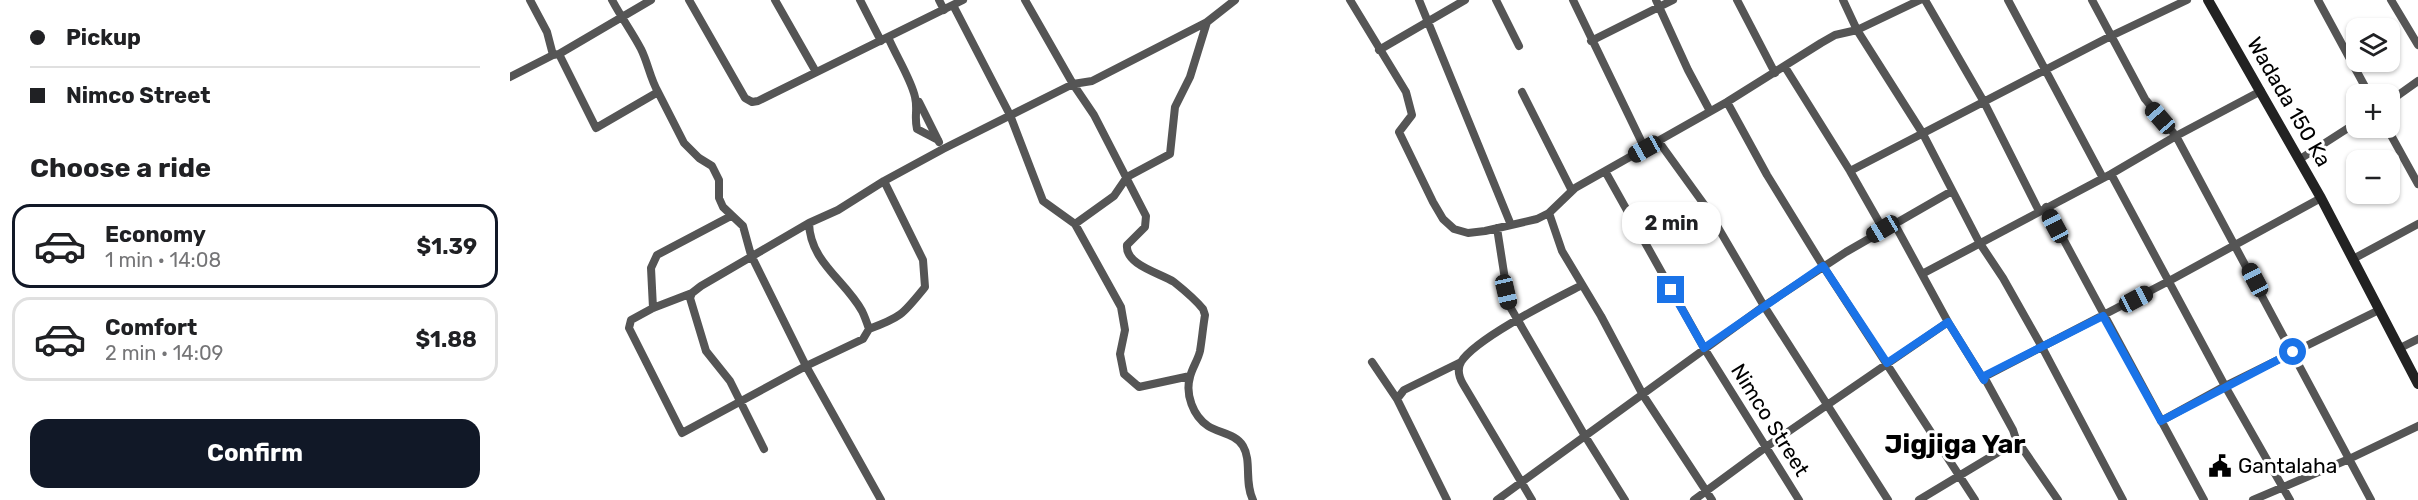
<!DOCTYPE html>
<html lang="en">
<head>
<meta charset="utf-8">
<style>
  body { margin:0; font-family:Rubik,sans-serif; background:#f6f6f6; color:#202124; height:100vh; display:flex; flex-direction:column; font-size:22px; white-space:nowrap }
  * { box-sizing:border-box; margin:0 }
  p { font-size:20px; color:#757577 }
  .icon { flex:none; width:33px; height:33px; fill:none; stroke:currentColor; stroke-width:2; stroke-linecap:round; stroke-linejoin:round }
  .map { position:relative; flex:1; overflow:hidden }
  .side { display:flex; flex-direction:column; background:#fff; width:510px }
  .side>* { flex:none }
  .top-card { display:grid; align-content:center; height:132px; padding:0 30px; background:#fff }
  .tools { position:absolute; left:1836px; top:18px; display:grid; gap:12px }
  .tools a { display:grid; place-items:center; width:54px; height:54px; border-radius:12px; background:#fff; box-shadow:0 2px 4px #0004; font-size:30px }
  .end { position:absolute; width:27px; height:27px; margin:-14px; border:8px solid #1a73e8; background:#fff; box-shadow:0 0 0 3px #fff }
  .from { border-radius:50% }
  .bubble { position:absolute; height:42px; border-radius:18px; background:#fff; box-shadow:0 2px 4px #0004; font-size:20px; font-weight:700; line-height:42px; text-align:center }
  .car { position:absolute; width:18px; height:36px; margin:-18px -9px; border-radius:8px; box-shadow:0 0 4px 2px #0007; background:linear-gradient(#222 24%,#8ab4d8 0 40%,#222 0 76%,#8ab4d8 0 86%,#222 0) }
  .top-card b { display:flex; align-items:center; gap:21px; height:57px; font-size:22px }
  .top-card b+b { border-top:2px solid #e0e0e0 }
  .top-card i { width:15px; height:15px; background:#202124 }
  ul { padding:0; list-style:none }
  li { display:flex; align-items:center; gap:18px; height:84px; margin:0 12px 9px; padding:0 18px; border:3px solid #e0e0e0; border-radius:18px }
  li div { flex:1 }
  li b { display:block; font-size:22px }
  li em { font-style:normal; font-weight:700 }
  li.selected { border-color:#111827 }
  li>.icon { width:54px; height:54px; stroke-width:1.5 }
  h2 { padding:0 30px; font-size:27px; line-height:72px }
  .cta { display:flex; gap:12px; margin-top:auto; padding:12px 30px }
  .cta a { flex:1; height:69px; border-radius:18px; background:#111827; color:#fff; font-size:24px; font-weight:700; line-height:69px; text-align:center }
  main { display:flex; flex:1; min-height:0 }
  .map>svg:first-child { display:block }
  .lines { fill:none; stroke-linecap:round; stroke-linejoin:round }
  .street { stroke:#555; stroke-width:8 }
  .secondary { stroke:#222; stroke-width:10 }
  .route { stroke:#1a73e8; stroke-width:8 }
  .labels { text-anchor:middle; stroke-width:6; stroke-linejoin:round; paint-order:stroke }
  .street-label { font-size:21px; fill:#000; stroke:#fff }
  .poi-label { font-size:21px; fill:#000; stroke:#fff; text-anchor:start }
  .district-label { font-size:27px; font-weight:bold; fill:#000; stroke:#fff }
</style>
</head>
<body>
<main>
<section class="side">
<div class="top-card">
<b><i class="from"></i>Pickup</b>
<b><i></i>Nimco Street</b>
</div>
<h2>Choose a ride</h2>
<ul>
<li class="selected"><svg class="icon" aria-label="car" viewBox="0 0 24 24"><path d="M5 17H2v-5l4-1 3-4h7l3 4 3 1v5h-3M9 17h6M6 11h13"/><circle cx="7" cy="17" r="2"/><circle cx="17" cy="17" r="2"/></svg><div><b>Economy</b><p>1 min · 14:08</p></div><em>$1.39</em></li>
<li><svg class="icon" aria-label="car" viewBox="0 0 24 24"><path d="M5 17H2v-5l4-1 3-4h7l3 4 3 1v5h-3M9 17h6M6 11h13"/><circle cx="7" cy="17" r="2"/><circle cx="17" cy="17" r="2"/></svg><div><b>Comfort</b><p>2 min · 14:09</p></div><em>$1.88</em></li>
</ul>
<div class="cta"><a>Confirm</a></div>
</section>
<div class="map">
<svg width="1908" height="500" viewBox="0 0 1908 500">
  <rect width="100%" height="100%" fill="#fff"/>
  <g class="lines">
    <path class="street" d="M20,0l17,32 6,23 6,-1 92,-54
      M102,0c9,17 20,32 29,49 7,14 9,29 17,43
      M179,0l56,98 7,4 6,-1 205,-101
      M265,0l41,72
      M350,0l21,41
      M429,0l5,10
      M515,0l48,84 21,31 52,101 -1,11 -18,18c-2,20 33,28 47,37 10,8 21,17 29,27l2,6c-2,12 -3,24 -5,36 -2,9 -8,17 -10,26 -5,17 3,39 18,49 11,7 28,8 35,20 9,15 1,36 10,54
      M840,0l56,92 6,23 -13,17 34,70 10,17 11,10 14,4 17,-2 52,-12 12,-6 26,-25 152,-86 94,-59 14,-8 22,-5 63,-30
      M909,0l92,225
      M986,0l23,46
      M1063,0l72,149
      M1146,0l32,70 22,41
      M1227,0l38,73
      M1333,0l14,30 66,104 56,108 24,36 39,69 81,153
      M1415,0l59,102 55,109
      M1498,0l95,178
      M1582,0l53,99 31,37 195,364
      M1808,0l51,94
      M1881,0l27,45
      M443,5l57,110 33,86 32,23
      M378,37c8,19 23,42 27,60 3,13 -1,19 2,32l21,11
      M1081,41l82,-41
      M869,50l86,-50
      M49,54l37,74 62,-36 26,51 15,15 13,8 7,14v18l4,9 20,19 8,29 55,111 75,134
      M1275,67l65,104 33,58
      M0,77l43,-22
      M1012,92l50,99
      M1880,101l28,-20
      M409,102l20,40
      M1217,102l40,73 56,91 152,234
      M1877,128l31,56
      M1149,142l47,65 58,99 124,194
      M1790,159l56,-36
      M1095,171l99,177 95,152
      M1340,171l261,-135 76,-36
      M1601,174l114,212 65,114
      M1536,207l158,293
      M1039,213l13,38 39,65 42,79 69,105
      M1384,223l54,99 36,58
      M987,228l12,77 76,131 40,64
      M1843,259l65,-35
      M1412,274l189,-100 65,-38 85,-45
      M182,293l-39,15 -22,12 -2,8 53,105 124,-67 57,-27 6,-10c-2,-6 -4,-12 -7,-18 -17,-31 -52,-49 -53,-88l29,-13 46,-29 59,-32 130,-65 19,-3 115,-59
      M143,308l-2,-40 6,-13 74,-39
      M359,329c33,-12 34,-15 56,-42l-2,-27 -39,-79
      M1890,348l18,-9
      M862,362l25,37 50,101
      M680,376l-51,11 -15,-13 -4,-20 5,-24 -4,-23 -46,-83 39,-28 13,-19 43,-23 5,-47 15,-30 17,-55 28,-22
      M887,399l7,-9 57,-28
      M1651,421l64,-35 154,-76
      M254,449l-34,-68 -24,-30 -16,-53 2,-5 9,-7 108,-63
      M987,500l267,-194 82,-54 106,-61
      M1022,500l-69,-116c-4,-7 -6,-15 -2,-22 15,-24 94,-63 121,-77
      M1184,500l72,-53 182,-125
      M1409,500l93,-56 4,-5
      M1548,500l-42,-61 -3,-9 -29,-53 185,-96 152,-83
      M1743,500l96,-41 69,-33"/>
    <path class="secondary" d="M1698,0l113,198 97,186"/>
  </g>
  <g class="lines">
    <path class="route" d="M1161,290l33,58 119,-82 64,97 61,-41 36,58 2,-5 117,-59 58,105 132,-69"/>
  </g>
  <defs>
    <g id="civic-bare" transform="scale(1.8)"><path d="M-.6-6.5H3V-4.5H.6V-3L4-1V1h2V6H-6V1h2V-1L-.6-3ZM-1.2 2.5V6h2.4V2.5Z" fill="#000" stroke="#fff" stroke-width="2.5" paint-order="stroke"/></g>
  </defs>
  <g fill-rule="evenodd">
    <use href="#civic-bare" x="1710" y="466"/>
  </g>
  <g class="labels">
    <g class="street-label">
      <text transform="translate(1779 102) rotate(60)" y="7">Wadada 150 Ka</text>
      <text transform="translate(1260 420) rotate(58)" y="7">Nimco Street</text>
    </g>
    <g class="poi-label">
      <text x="1728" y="473">Gantalaha</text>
    </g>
    <g class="district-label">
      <text x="1445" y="453">Jigjiga Yar</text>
    </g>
  </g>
</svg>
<div class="tools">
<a><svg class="icon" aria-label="layers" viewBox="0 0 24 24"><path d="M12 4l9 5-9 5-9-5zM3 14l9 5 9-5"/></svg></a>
<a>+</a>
<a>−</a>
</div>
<i class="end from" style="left:1783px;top:352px"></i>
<i class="end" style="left:1161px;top:290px"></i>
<div class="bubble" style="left:1112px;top:202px;width:99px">2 min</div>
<i class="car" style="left:1650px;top:118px;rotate:319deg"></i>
<i class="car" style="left:1135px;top:149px;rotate:241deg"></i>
<i class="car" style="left:1545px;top:226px;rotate:332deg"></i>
<i class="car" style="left:1373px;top:229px;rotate:239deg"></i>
<i class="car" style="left:1745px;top:280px;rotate:332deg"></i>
<i class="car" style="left:996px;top:292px;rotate:167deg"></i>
<i class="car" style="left:1626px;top:299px;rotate:62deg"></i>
</div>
</main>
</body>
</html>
